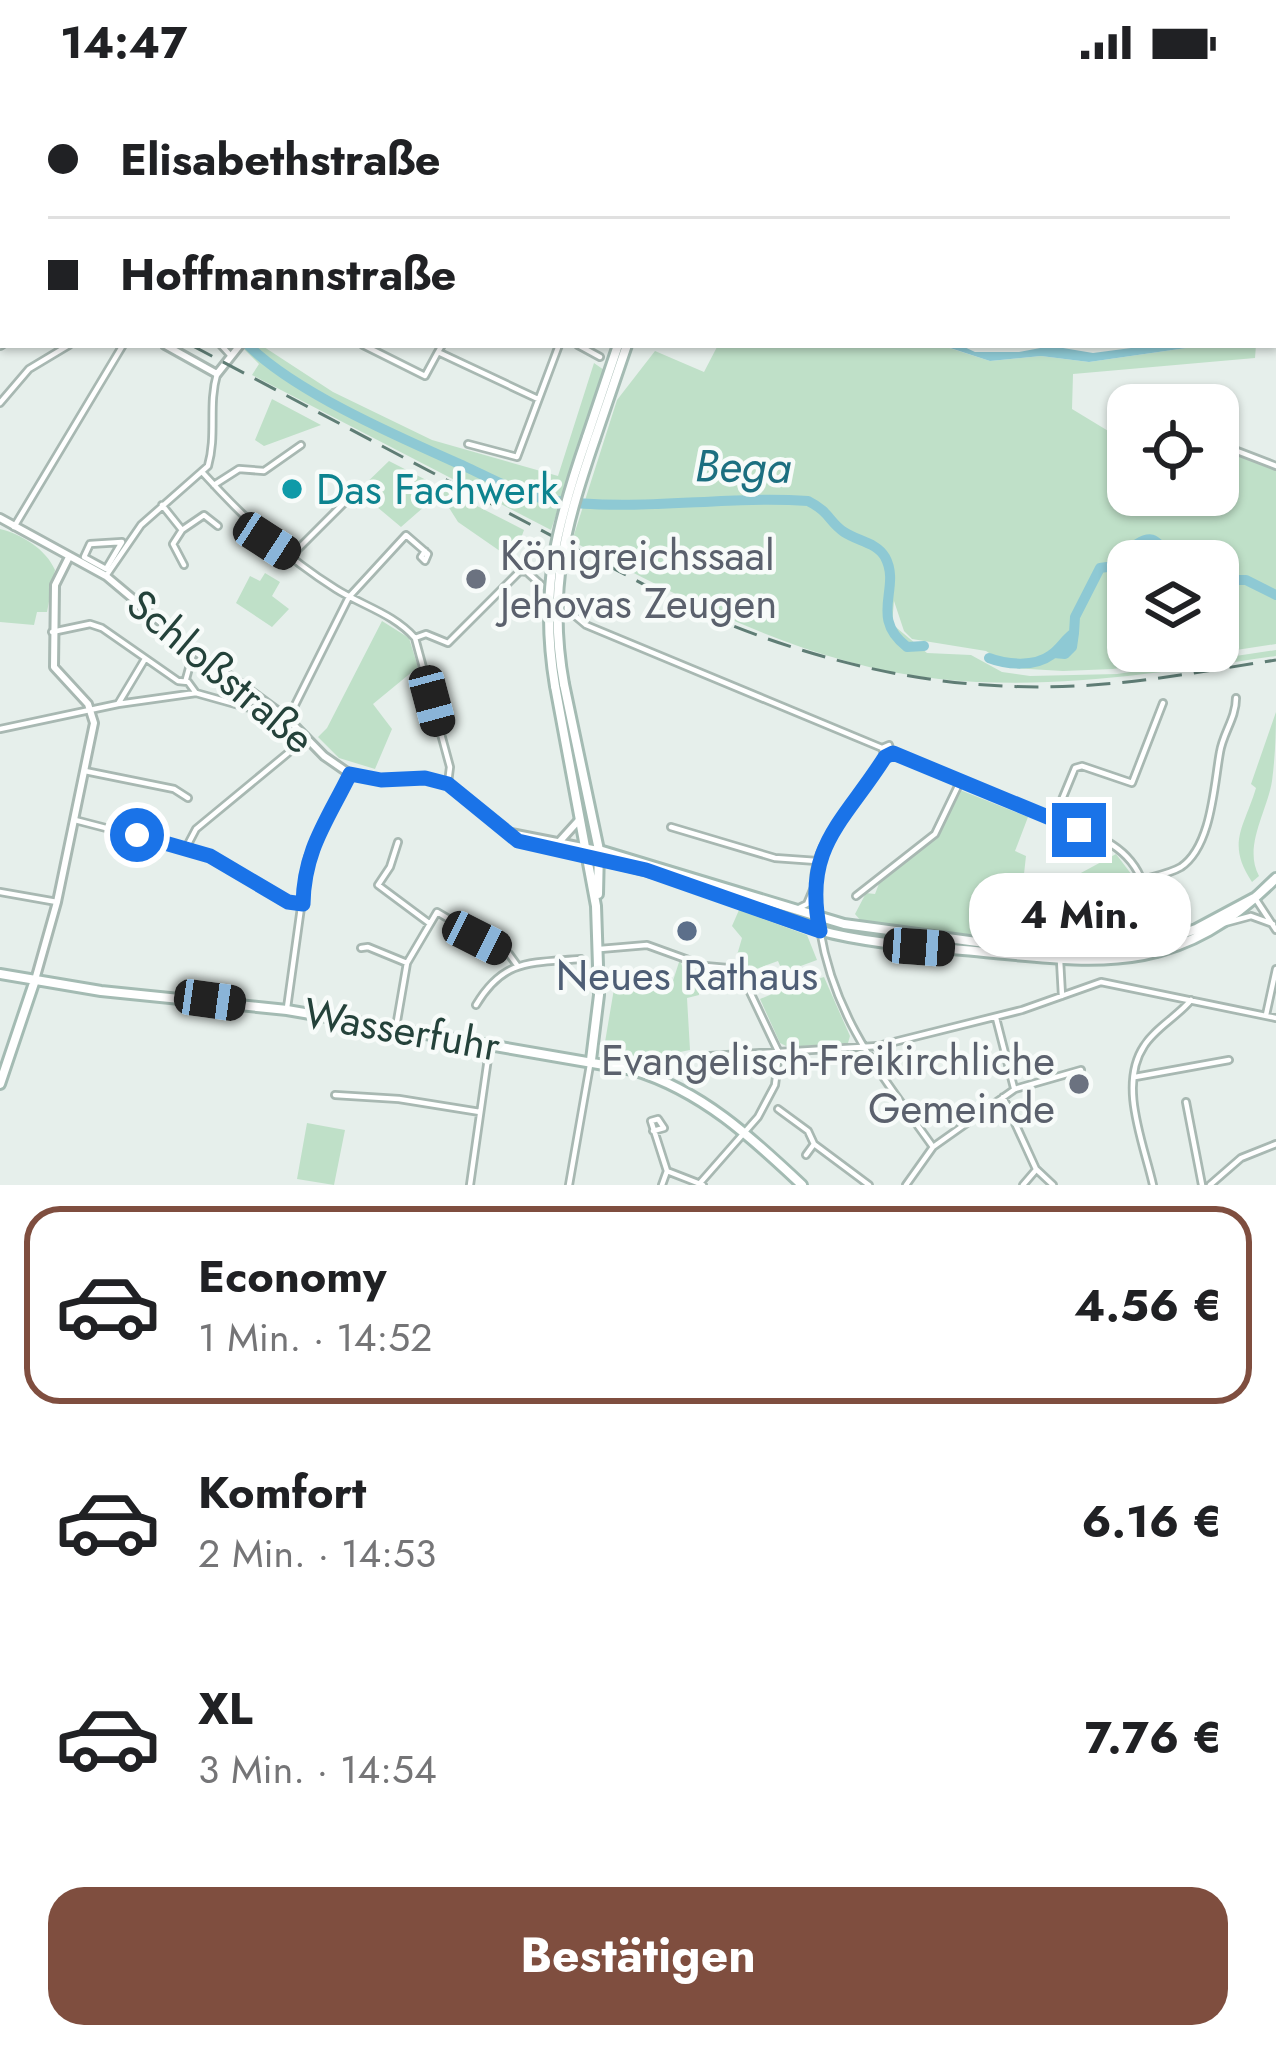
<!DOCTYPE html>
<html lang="de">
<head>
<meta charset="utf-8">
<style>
  body { margin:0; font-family:Jost,sans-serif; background:#f2f2f2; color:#202124; height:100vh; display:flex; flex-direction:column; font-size:45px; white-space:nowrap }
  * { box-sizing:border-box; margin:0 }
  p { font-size:39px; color:#757577 }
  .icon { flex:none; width:66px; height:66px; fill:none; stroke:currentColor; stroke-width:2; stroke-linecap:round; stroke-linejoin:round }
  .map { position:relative; height:1101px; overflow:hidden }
  .side { display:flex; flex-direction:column; background:#fff; flex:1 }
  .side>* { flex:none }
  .guide { position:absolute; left:0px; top:0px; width:1278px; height:264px; box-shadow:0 3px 9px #0004; display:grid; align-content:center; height:264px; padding:0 48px; background:#fff }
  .controls { position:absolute; left:1107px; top:300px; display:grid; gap:24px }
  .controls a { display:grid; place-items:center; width:132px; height:132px; border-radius:24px; background:#fff; box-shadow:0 3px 9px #0004; font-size:60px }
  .end { position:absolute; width:54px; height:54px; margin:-27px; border:15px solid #1a73e8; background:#fff; box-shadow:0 0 0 6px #fff }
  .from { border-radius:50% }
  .bubble { position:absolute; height:84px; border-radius:36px; background:#fff; box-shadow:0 3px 9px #0004; font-size:39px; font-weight:700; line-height:84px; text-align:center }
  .car { position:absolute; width:36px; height:72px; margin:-36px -18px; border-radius:15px; box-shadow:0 0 9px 3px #0007; background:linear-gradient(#222 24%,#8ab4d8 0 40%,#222 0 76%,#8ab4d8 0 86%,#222 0) }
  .guide b { display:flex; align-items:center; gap:42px; height:114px; font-size:45px }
  .guide b+b { border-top:3px solid #e0e0e0 }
  .guide i { width:30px; height:30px; background:#202124 }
  ul { padding:21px 0 0; list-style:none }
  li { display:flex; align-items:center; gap:36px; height:198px; margin:0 24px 18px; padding:0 24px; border:6px solid transparent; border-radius:36px }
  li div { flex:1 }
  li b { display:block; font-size:45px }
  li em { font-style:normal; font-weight:700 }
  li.selected { border-color:#7f4e3f }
  li>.icon { width:108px; height:108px; stroke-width:1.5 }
  .action { display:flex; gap:24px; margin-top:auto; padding:24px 48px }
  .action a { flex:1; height:138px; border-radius:36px; background:#7f4e3f; color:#fff; font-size:48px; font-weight:700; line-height:138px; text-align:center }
  .status { display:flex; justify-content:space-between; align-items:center; height:84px; padding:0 60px; background:#fff; direction:ltr }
  .status svg { height:33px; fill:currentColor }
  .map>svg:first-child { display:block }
  .green { fill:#bfe0c8; fill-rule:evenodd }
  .water { fill:#8ec9d4 }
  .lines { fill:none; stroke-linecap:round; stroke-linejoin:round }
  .river { stroke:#8ec9d4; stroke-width:10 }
  .pedestrian-casing { stroke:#a8b8b2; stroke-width:10 }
  .minor-casing { stroke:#a8b8b2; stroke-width:10 }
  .tertiary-casing { stroke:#a8b8b2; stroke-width:12 }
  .secondary-casing { stroke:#a4bbb3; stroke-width:14 }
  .pedestrian { stroke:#fff; stroke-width:4.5 }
  .minor { stroke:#fff; stroke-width:4.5 }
  .tertiary { stroke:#fff; stroke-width:6 }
  .secondary { stroke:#fff; stroke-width:8 }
  .rail { stroke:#5f7d75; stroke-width:3; stroke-dasharray:24 12; stroke-linecap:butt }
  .secondary-bridge-casing { stroke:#a4bbb3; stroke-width:14; stroke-linecap:butt }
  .secondary-bridge { stroke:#fff; stroke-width:8 }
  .route { stroke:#1a73e8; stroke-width:15 }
  .culture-dot { fill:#0f9aa8; stroke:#f7fbf9; stroke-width:4.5 }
  .worship-dot { fill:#6b7280; stroke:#f7fbf9; stroke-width:4.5 }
  .service-dot { fill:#5c6f8a; stroke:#f7fbf9; stroke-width:4.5 }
  .labels { text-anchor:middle; stroke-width:9; stroke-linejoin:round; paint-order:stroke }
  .culture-label { font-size:42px; fill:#0d838f; stroke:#f7fbf9; text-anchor:start }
  .worship-label { font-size:42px; fill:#5b616d; stroke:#f7fbf9; text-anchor:start }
  .street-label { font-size:42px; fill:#24423a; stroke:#f7fbf9 }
  .service-label { font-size:42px; fill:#4e5e75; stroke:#f7fbf9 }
  .water-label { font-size:45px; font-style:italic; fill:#1c6f80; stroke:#f7fbf9 }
</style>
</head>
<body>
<div class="status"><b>14:47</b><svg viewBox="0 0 49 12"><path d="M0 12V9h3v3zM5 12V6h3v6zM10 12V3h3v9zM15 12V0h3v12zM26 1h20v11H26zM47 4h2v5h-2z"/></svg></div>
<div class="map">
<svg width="1276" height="1101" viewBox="0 0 1276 1101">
  <rect width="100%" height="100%" fill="#e6efeb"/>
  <path class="green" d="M248,261h13l72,47 99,48 126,36 36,-113 10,7 -53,160 -299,-155 7,-11 -15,-15z
    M718,261h222l50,16 51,-5 48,6 118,-17h49l-1,13 -182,16 -1,35 56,34v52h90v-49l58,22v176l-163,25 -50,2 -50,-3 -27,-17 -74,-12 -8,-8 -10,-30 -2,23 35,29 44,2 31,17 28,4 87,-2 159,-24v6c-113,16 -223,35 -337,23 -132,-14 -252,-78 -367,-138l45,-141 38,-49 49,21zM1128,477h90v90h-90z
    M272,315l49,26 -57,21 -9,-6z
    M389,377l135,69 -11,30 -55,-38 -12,-19 -21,3 -24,21 -43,-36z
    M0,445c21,5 46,20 55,41l-8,42h-10l-3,13 -34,-3z
    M265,489l15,9 -8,14 17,13 -17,18 -36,-24 14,-27 10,5z
    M382,537l27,17 9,29 -45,37 19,25 -17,40 -36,-11 -21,-21 9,-9z
    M1276,628c0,24 -1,46 -4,69 -5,31 -29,66 -13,95l-7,6c-26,-39 -8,-54 4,-94l-5,-4z
    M960,706l68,27 -13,34 11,5 -2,18 -4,-1 -7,67 -152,-19 -6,-7 11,-21 9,1 5,-13 57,-44z
    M1116,770l22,29 4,14 -31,14v28l-45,5 -24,-50z
    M739,826l68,25 10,25 -30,11 5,16 32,-10 26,59 -2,7 -60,4 -8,-4 -20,-44 29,-12 -11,-26 -30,11 -13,-10 7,-24 -10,-12z
    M680,875l2,7 16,6 1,23 -12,3 3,52 -10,2 -16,19 -60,-23 12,-71 5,2 -2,9 21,5 4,-6 26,3z
    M307,1039l38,7 -11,55 -37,-6z"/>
  <path class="water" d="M941,261h19l15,7h44l32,-6 42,7 61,-8h53l-118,17 -48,-6 -51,5z"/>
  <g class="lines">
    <path class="river" d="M106,0l3,3
      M0,116l3,3
      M248,261c48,48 153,93 216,121 28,13 56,29 86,34 86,13 172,-5 258,1 22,11 21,21 36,31 13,9 32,10 41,25 17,31 -17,60 22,90l17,-1
      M1132,477l5,-17c21,-13 20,4 36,12 9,4 23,3 33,5
      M1218,489l9,7h19l30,15
      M1054,569l11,1 7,-7 2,-14
      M989,574c18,7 46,9 62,-3 9,-6 14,-16 23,-22l1,-16 25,-49 28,-4"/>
    <g class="pedestrian-casing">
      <path id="pedestrian" d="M122,458l-16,27 -22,-12 6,-13z"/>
    </g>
    <g class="minor-casing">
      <path id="minor" d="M28,0l3,3
        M165,0l1,3
        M383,0l4,3
        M518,0l12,3
        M715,0l6,3
        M936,0l1,3
        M187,3l14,-3
        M412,3l5,-3
        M785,3l4,-3
        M0,146l3,2
        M1275,182l1,-1
        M221,261l10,11
        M363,261l62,31 13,-24
        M442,261l-4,7 100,47
        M578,261l22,12
        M0,319l29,-34 40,-24
        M468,360l49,13 42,-112
        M1219,360l57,22
        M203,389c41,45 82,84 133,116 27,17 58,25 79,49l35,129 -2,16
        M214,401l25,-16 25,2 37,-26
        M162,421l20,25 22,-15 14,11
        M14,443l109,-182
        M182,446l-9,14 11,21
        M290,473l65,-65
        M106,492l35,-51 67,-59c9,-31 0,-61 9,-92
        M561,520l25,21 296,123
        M52,548l38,-8 12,4 76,53 10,1 8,11
        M415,554l11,-4 22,9 72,-72 7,1 22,20
        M186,595l8,-29
        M118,620l27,-45
        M288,635l61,-122 57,-62 22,19 -3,7 -4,-4 4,-6
        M0,645l118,-25 78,-11 57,16h17
        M894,669l212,88c47,26 40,66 50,113
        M885,673l-3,-9 7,-3 3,10 -7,2c-19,31 -61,74 -69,109 -5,20 1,44 4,64 15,90 62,145 113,217
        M85,687l89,18 14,9
        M1054,735l21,-51 7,-2 50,17 31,-80
        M75,736l127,33 86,49 15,2
        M671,743l104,31 42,3
        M398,758l-8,25 -12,18 51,38
        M186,764l10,-19 92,-76
        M1145,795c11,-3 26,-6 36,-12 31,-21 33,-83 39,-115 3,-19 16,-34 16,-54
        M0,808l57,10
        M856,812l79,-62 25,-52
        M1255,814l21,32
        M799,824l8,-4 8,-19
        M1225,839l26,-7 22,8
        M361,864l7,-1 39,16
        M600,865l47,-4 58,21 34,3 40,84 -4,32 -17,32 -58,66
        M1060,876l2,36
        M476,921c28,-47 55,-42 105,-46
        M287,924l21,-151 42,-83
        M1266,931l10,-46
        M996,934l18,70
        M396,943l11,-64 30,-51 72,42 8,11
        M682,980l11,-7 185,-11 144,-36 79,-28 175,36
        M1135,993l94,-17
        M335,1011l64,4 81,13
        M1003,1013l33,72 17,16
        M1186,1018l16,83
        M778,1025l30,22 6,13
        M653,1047l11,-3 -6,-9 -7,2 16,50 36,14
        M806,1071l8,-11 55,41
        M470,1101l20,-141
        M569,1101l21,-120
        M662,1101l5,-14
        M906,1101l27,-38 82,-58 66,-19
        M1023,1101l12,-14
        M1153,1101c-9,-41 -35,-100 -9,-139 11,-18 33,-29 47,-46
        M1210,1101l31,-27 35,-14"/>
    </g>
    <g class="tertiary-casing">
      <path id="tertiary" d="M300,0l1,3
        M0,261l3,-2
        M165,261l52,29 23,-29
        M0,434l106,58 88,74 94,69 36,37 26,18 31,6 44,-2 23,6 70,57 82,19
        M511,749l87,17
        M560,757l19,-21
        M35,896l22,-78 37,-179 -6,-19 -34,-37 1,-82 14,-28"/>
    </g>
    <g class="secondary-casing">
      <path id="secondary" d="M686,3v-3
        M696,3v-3
        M587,353l31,-92
        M595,355l32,-94
        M564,600l35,166 -1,44
        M555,602l41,220 3,89 -8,65
        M599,766l245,74 207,28 43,1 60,-9 42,-15 58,-31
        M601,776c75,13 144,48 217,70 47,13 97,16 145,20 131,12 211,31 313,-72
        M0,890l101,17 186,19 346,60c69,21 118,67 169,115
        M0,1000l35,-104"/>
    </g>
    <use href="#pedestrian" class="pedestrian"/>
    <use href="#minor" class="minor"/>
    <use href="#tertiary" class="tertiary"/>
    <use href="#secondary" class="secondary"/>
    <path class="rail" d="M0,160l3,2
      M191,261l484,256c127,59 260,92 400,85 68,-3 135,-16 201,-26"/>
    <g class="secondary-bridge-casing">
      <path id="secondary-bridge" d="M564,600c-17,-93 1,-157 31,-245
        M555,602c-16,-95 1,-160 32,-249"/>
    </g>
    <use href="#secondary-bridge" class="secondary-bridge"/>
  </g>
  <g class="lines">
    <path class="route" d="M137,751l73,21 78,46 15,2c1,-54 24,-83 47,-130l31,6 44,-2 23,6 70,57 128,29 174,61c-18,-84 24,-109 65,-174l8,-4 186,77"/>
  </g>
  <circle class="culture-dot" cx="292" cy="405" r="12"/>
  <g class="worship-dot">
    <circle cx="476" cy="495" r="12"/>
    <circle cx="1079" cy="1000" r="12"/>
  </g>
  <circle class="service-dot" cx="687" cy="847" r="12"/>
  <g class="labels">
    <g class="culture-label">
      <text x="316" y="420">Das Fachwerk</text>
    </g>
    <g class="worship-label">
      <text x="500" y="486">Königreichssaal<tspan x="500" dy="48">Jehovas Zeugen</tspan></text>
      <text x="1055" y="991" text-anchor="end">Evangelisch-Freikirchliche<tspan x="1055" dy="48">Gemeinde</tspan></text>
    </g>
    <g class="street-label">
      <text transform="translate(221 587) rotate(40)" y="15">Schloßstraße</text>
      <text transform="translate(402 945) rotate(10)" y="15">Wasserfuhr</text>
    </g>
    <g class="service-label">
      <text x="687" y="906">Neues Rathaus</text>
    </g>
    <g class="water-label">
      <text transform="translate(743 382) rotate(1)" y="16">Bega</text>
    </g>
  </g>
</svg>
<div class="controls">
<a><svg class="icon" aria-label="locate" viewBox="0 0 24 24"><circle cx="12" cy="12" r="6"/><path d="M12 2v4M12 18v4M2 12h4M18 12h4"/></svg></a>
<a><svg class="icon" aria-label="layers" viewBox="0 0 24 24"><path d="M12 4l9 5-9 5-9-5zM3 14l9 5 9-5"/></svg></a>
</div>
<i class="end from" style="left:137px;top:751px"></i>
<i class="end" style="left:1079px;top:746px"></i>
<div class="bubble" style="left:969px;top:789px;width:222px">4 Min.</div>
<i class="car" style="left:267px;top:457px;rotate:123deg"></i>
<i class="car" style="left:432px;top:617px;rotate:165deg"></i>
<i class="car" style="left:477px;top:854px;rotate:117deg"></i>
<i class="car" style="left:919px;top:863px;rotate:94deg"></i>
<i class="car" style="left:210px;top:916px;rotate:98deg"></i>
<div class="guide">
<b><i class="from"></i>Elisabethstraße</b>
<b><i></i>Hoffmannstraße</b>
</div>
</div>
<section class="side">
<ul>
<li class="selected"><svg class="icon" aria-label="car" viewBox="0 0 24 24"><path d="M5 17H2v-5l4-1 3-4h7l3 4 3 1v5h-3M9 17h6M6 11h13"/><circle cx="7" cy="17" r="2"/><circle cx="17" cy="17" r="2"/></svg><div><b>Economy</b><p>1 Min. · 14:52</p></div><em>4.56 €</em></li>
<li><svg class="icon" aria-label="car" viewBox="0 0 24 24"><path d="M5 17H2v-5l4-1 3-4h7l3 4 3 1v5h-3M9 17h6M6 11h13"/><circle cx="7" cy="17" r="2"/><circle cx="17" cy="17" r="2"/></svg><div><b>Komfort</b><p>2 Min. · 14:53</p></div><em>6.16 €</em></li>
<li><svg class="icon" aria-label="car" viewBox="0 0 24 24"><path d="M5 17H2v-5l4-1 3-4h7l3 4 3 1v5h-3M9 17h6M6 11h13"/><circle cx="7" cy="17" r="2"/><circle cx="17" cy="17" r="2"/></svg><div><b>XL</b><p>3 Min. · 14:54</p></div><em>7.76 €</em></li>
</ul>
<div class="action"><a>Bestätigen</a></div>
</section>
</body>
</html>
